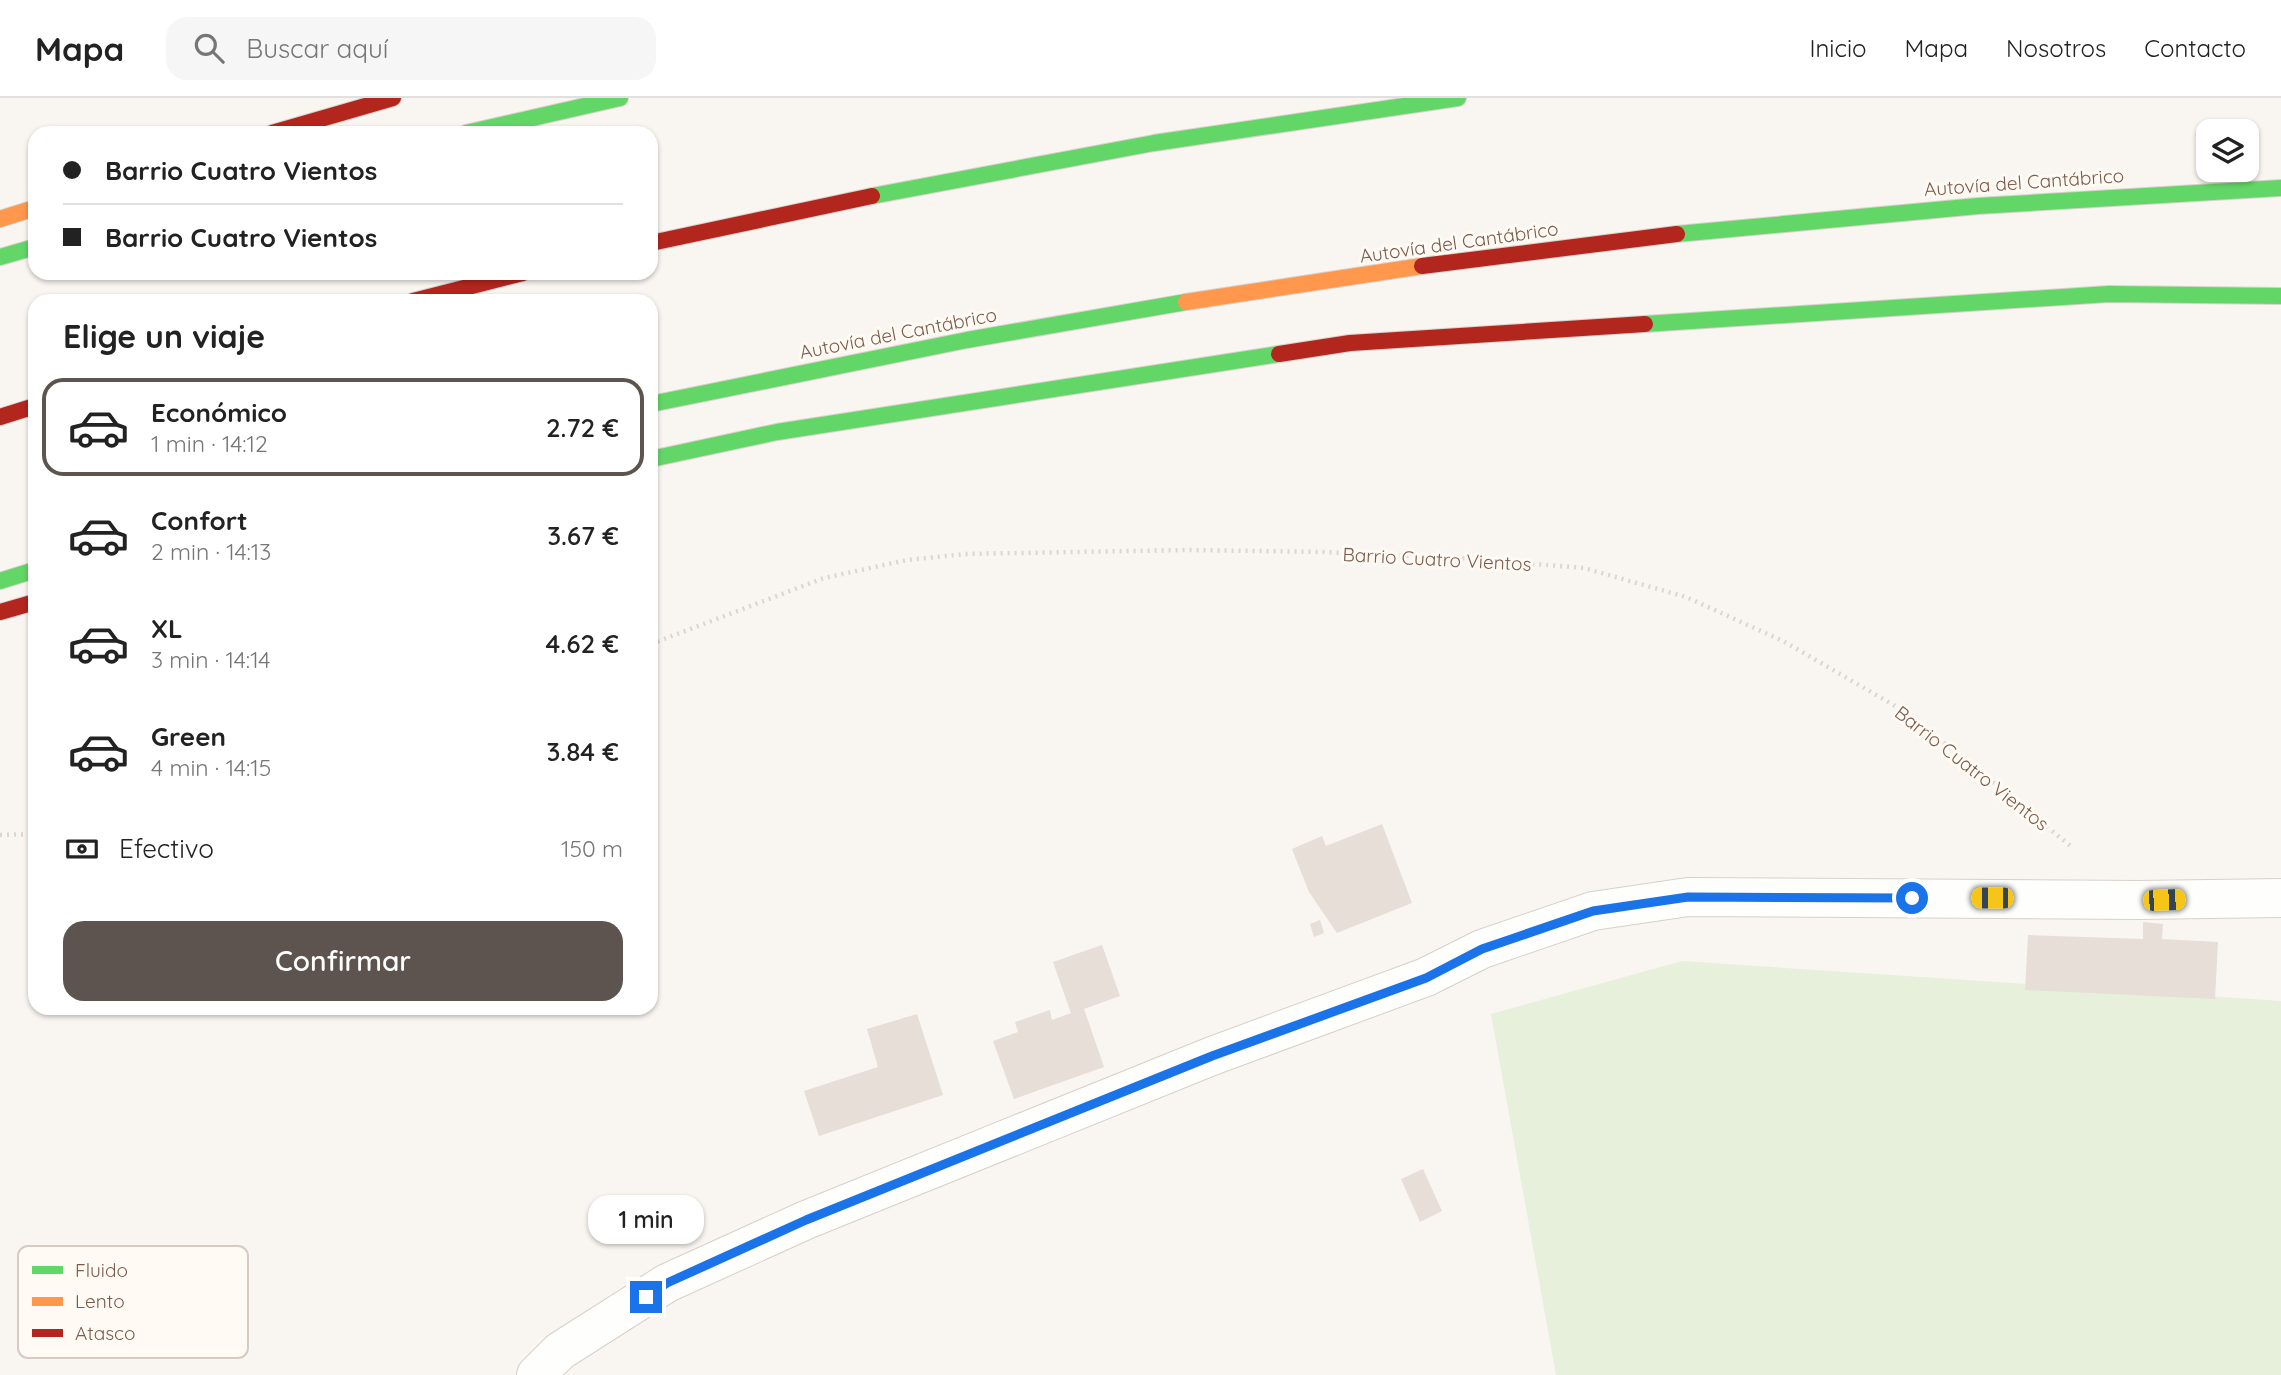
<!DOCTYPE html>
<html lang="es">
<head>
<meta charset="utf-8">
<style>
  body { margin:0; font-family:Quicksand,sans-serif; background:#f6f6f6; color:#222; height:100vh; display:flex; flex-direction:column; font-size:26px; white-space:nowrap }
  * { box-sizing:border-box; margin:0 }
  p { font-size:23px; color:#767676 }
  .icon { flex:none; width:38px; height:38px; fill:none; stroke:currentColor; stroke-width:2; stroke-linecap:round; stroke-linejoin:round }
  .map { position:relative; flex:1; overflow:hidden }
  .side { position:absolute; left:28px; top:196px; width:630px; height:721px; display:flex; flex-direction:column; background:#fff; border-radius:21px; box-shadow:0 2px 5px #0004 }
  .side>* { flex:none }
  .banner { position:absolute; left:28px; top:28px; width:630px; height:154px; border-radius:21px; box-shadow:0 2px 5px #0004; display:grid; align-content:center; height:154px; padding:0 35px; background:#fff }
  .tools { position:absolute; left:2196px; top:21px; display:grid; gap:14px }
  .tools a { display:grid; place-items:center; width:63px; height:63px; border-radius:14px; background:#fff; box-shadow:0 2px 5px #0004; font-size:35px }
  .end { position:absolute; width:32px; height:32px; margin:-16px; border:9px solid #1a73e8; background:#fff; box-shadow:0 0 0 4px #fff }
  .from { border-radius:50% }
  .bubble { position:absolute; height:49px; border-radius:21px; background:#fff; box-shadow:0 2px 5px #0004; font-size:23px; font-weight:600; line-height:49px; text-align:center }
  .car { position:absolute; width:21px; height:42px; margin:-21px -10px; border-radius:9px; box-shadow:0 0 5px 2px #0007; background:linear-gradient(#f5c518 24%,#345 0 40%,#f5c518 0 76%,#345 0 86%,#f5c518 0) }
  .banner b { display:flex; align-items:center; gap:24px; height:66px; font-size:26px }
  .banner b+b { border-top:2px solid #e0e0e0 }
  .banner i { width:18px; height:18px; background:#222 }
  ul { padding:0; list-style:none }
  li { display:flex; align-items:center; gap:21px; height:98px; margin:0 14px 10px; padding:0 21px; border:4px solid transparent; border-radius:21px }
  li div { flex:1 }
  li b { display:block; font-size:26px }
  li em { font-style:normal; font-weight:600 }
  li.active { border-color:#5d544f }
  li>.icon { width:63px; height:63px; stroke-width:1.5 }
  h2 { padding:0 35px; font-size:32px; line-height:84px }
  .pay { display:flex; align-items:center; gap:18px; height:77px; padding:0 35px; font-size:26px }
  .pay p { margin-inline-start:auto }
  .primary-button { display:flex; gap:14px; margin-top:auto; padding:14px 35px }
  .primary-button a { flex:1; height:80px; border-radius:21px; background:#5d544f; color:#fff; font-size:28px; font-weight:600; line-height:80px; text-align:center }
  header { display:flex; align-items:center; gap:42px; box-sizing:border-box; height:98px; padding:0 35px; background:#fff; border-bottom:2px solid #e0e0e0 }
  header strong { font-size:33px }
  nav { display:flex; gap:38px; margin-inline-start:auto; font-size:24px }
  .search { width:490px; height:63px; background:#f6f6f6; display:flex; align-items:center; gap:18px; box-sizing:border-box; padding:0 24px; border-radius:21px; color:#767676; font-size:26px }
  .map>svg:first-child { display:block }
  .green { fill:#e7f0db }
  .building { fill:#e6ded7 }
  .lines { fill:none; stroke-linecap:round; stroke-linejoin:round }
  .street-casing { stroke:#d7d1cb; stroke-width:40 }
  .fast-casing { stroke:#dad1cc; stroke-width:18 }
  .slow-casing { stroke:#dad1cc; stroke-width:18 }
  .jam-casing { stroke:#dad1cc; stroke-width:18 }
  .path { stroke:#dcd5d0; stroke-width:4.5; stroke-dasharray:2 5; stroke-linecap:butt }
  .street { stroke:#fefefd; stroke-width:38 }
  .fast { stroke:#63d668; stroke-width:16 }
  .slow { stroke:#ff974d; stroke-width:16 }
  .jam { stroke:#b3261e; stroke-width:16 }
  .route { stroke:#1a73e8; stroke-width:9 }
  .labels { text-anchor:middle; stroke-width:6; stroke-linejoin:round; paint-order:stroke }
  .street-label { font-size:19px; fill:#7a5c4d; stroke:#fffaf3 }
  .key { fill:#fffaf3; stroke:#d7cbc1; stroke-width:2 }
  .key-label { font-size:19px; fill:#7a5c4d }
</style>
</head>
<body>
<header>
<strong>Mapa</strong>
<div class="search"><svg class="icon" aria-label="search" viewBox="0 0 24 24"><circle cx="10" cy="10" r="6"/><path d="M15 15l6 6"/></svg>Buscar aquí</div>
<nav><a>Inicio</a><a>Mapa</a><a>Nosotros</a><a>Contacto</a></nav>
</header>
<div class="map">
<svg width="2281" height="1277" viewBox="0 0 2281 1277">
  <rect width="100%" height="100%" fill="#f9f5f0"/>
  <path class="green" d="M1682,863l599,40v374h-725l-65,-361z"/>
  <path class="building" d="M1382,726l30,79 -75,30 -28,-41 -17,-43 30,-13 4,10z
    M1320,822l4,13 -10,4 -4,-13z
    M2143,824l20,2 -1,15 56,3 -3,57 -190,-9 3,-55 115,4z
    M1102,847l18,51 -36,13 20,58 -90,32 -21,-58 25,-9 -3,-10 35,-12 2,10 19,-7 -18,-51z
    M917,916l26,81 -124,41 -15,-45 74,-24 -11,-38z
    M1423,1071l19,42 -22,11 -19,-43z"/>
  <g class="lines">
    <g class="street-casing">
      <path id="street" d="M536,1277l24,-24 107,-68 139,-63 406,-164 214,-79 56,-28 111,-38 95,-14 451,3 142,-2"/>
    </g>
    <g class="fast-casing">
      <path id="fast" d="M466,35l154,-35
        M872,98l282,-53 304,-45
        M1677,136l301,-28 303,-18
        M0,159l35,-10
        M1645,226l464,-30 172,2
        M651,306l316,-64 219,-38
        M651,361l126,-27 502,-78
        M0,483l35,-11"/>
    </g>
    <g class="slow-casing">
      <path id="slow" d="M0,121l35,-11
        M1186,204l236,-36"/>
    </g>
    <g class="jam-casing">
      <path id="jam" d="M272,35l121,-35
        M651,145l221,-47
        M1422,168l255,-32
        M413,203l110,-28
        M1279,256l71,-11 295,-19
        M0,319l35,-11
        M0,514l35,-10"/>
    </g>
    <path class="path" d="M651,546l173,-66 83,-18 58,-6 224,-4 135,2 151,7 109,9 102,29 97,44 126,73 164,134
      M0,737l35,-1"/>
    <use href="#street" class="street"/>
    <use href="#fast" class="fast"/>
    <use href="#slow" class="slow"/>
    <use href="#jam" class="jam"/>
  </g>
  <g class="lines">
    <path class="route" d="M646,1199l21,-14 139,-63 406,-164 214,-78 56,-29 111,-38 95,-14 224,1"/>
  </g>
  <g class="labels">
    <g class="street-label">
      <text transform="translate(2024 84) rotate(-4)" y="7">Autovía del Cantábrico</text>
      <text transform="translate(1459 144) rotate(-8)" y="7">Autovía del Cantábrico</text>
      <text transform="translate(898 235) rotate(-11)" y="7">Autovía del Cantábrico</text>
      <text transform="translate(1437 461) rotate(3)" y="7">Barrio Cuatro Vientos</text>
      <text transform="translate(1972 670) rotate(38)" y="7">Barrio Cuatro Vientos</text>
    </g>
  </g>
  <rect x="18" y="1148" width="230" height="112" rx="10" class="key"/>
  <rect x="32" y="1168" width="31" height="8" fill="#63d668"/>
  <rect x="32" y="1199" width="31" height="9" fill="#ff974d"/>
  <rect x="32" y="1231" width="31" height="8" fill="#b3261e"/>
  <g class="key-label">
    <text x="75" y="1179">Fluido</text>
    <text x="75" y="1210">Lento</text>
    <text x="75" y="1242">Atasco</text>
  </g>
</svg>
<div class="tools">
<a><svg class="icon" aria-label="layers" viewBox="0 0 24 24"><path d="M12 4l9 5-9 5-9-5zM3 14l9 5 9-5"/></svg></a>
</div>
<i class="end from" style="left:1912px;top:800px"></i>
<i class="end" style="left:646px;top:1199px"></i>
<div class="bubble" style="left:588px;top:1097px;width:116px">1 min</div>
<i class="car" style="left:1992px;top:800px;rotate:270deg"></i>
<i class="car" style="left:2164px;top:802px;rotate:88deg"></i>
<div class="banner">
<b><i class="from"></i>Barrio Cuatro Vientos</b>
<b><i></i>Barrio Cuatro Vientos</b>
</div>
<section class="side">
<h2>Elige un viaje</h2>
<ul>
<li class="active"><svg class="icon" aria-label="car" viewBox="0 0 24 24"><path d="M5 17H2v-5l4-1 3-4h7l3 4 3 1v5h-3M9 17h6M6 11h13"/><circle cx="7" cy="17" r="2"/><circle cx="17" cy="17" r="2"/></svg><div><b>Económico</b><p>1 min · 14:12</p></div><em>2.72 €</em></li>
<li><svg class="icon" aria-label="car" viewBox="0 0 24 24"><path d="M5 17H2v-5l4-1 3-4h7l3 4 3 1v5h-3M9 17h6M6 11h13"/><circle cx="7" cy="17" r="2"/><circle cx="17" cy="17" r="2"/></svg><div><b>Confort</b><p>2 min · 14:13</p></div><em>3.67 €</em></li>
<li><svg class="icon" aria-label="car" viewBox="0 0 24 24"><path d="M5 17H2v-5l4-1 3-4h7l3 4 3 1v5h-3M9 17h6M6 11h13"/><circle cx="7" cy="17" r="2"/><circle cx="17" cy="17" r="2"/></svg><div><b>XL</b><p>3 min · 14:14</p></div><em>4.62 €</em></li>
<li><svg class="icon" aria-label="car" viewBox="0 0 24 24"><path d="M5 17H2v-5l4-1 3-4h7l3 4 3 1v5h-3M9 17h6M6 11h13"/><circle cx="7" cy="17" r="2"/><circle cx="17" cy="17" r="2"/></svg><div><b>Green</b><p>4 min · 14:15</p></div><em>3.84 €</em></li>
</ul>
<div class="pay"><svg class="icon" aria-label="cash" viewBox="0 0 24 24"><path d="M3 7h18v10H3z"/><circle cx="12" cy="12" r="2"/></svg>Efectivo<p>150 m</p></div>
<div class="primary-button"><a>Confirmar</a></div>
</section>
</div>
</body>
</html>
